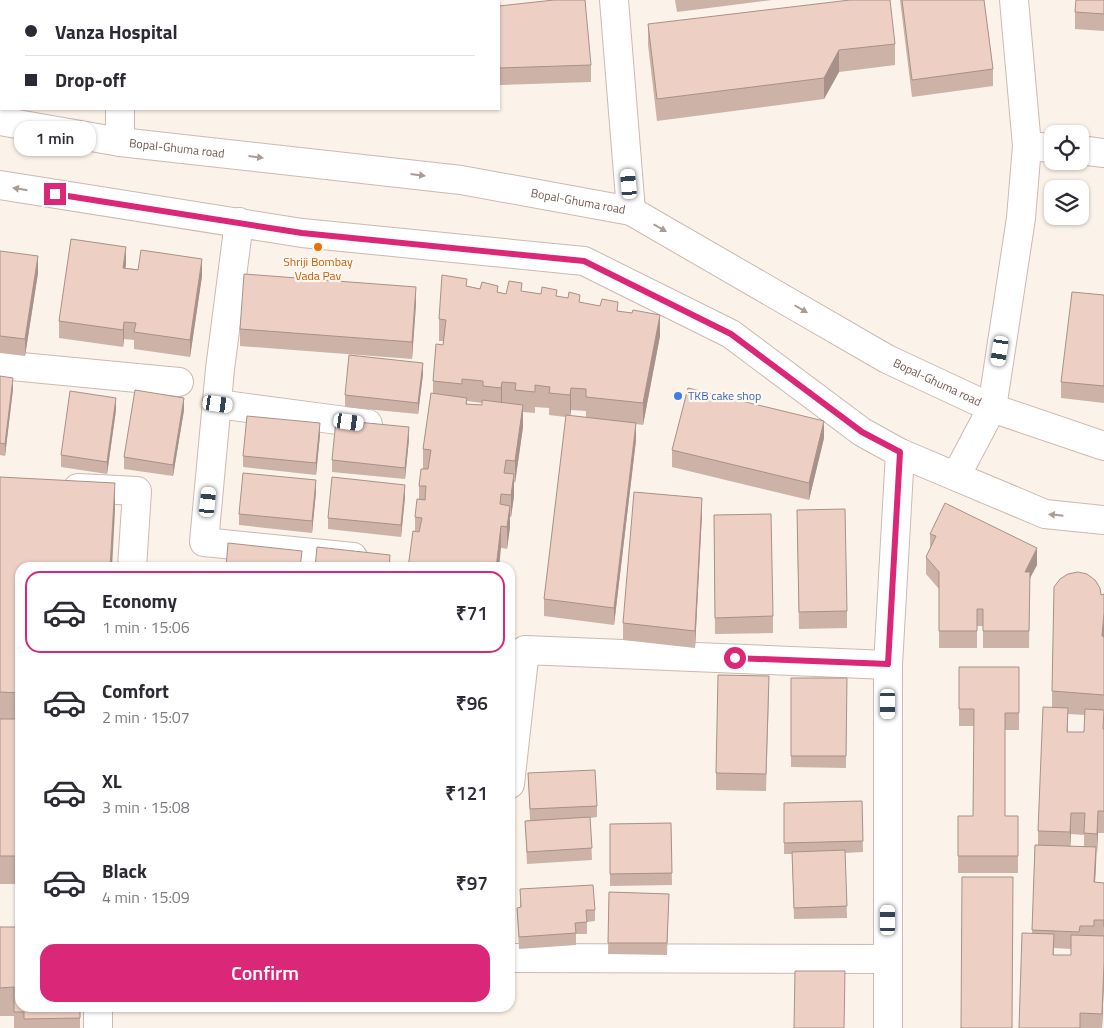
<!DOCTYPE html>
<html lang="en">
<head>
<meta charset="utf-8">
<style>
  body { margin:0; font-family:"Titillium Web",sans-serif; background:#f2f2f3; color:#2b2b33; height:100vh; display:flex; flex-direction:column; font-size:19px; white-space:nowrap }
  * { box-sizing:border-box; margin:0 }
  p { font-size:16px; color:#7c7c81 }
  .icon { flex:none; width:28px; height:28px; fill:none; stroke:currentColor; stroke-width:2; stroke-linecap:round; stroke-linejoin:round }
  .map { position:relative; flex:1; overflow:hidden }
  .side { position:absolute; left:15px; top:562px; width:500px; height:450px; display:flex; flex-direction:column; background:#fff; border-radius:15px; box-shadow:0 1px 4px #0004 }
  .side>* { flex:none }
  .hud { position:absolute; left:0px; top:0px; width:500px; height:110px; box-shadow:0 1px 4px #0004; display:grid; align-content:center; height:110px; padding:0 25px; background:#fff }
  .tools { position:absolute; left:1044px; top:125px; display:grid; gap:10px }
  .tools a { display:grid; place-items:center; width:45px; height:45px; border-radius:10px; background:#fff; box-shadow:0 1px 4px #0004; font-size:25px }
  .end { position:absolute; width:22px; height:22px; margin:-11px; border:6px solid #db2777; background:#fff; box-shadow:0 0 0 2px #fff }
  .from { border-radius:50% }
  .bubble { position:absolute; height:35px; border-radius:15px; background:#fff; box-shadow:0 1px 4px #0004; font-size:16px; font-weight:600; line-height:35px; text-align:center }
  .car { position:absolute; width:15px; height:30px; margin:-15px -8px; border-radius:6px; box-shadow:0 0 4px 1px #0007; background:linear-gradient(#fff 24%,#345 0 40%,#fff 0 76%,#345 0 86%,#fff 0) }
  .hud b { display:flex; align-items:center; gap:18px; height:48px; font-size:19px }
  .hud b+b { border-top:1px solid #e1e1e2 }
  .hud i { width:12px; height:12px; background:#2b2b33 }
  ul { padding:9px 0 0; list-style:none }
  li { display:flex; align-items:center; gap:15px; height:82px; margin:0 10px 8px; padding:0 15px; border:2px solid transparent; border-radius:15px }
  li div { flex:1 }
  li b { display:block; font-size:19px }
  li em { font-style:normal; font-weight:600 }
  li.active { border-color:#db2777 }
  li>.icon { width:45px; height:45px; stroke-width:1.5 }
  .action { display:flex; gap:10px; margin-top:auto; padding:10px 25px }
  .action a { flex:1; height:58px; border-radius:15px; background:#db2777; color:#fff; font-size:20px; font-weight:600; line-height:58px; text-align:center }
  .map>svg:first-child { display:block }
  .lines { fill:none; stroke-linecap:round; stroke-linejoin:round }
  .minor-casing { stroke:#ccb9b0; stroke-width:30 }
  .minor { stroke:#fff; stroke-width:28 }
  .wall { fill:#cdb2a8; fill-rule:evenodd }
  .shaded-wall { fill:#a79188 }
  .building { fill:#eecfc3; stroke:#a79188 }
  .oneway { fill:#ab9b95 }
  .route { stroke:#db2777; stroke-width:6 }
  .food-dot { fill:#e8710a; stroke:#fef6ef; stroke-width:2 }
  .shop-dot { fill:#3f7fe0; stroke:#fef6ef; stroke-width:2 }
  .labels { text-anchor:middle; stroke-width:4.5; stroke-linejoin:round; paint-order:stroke }
  .street-label { font-size:12px; fill:#73584f; stroke:#fef6ef }
  .food-label { font-size:12px; fill:#c56008; stroke:#fef6ef }
  .shop-label { font-size:12px; fill:#366cbe; stroke:#fef6ef; text-anchor:start }
</style>
</head>
<body>
<div class="map">
<svg width="1104" height="1028" viewBox="0 0 1104 1028">
  <rect width="100%" height="100%" fill="#fbf2e9"/>
  <g class="lines">
    <g class="minor-casing">
      <g id="minor">
        <path d="M614,0l17,211"/>
        <path d="M126,1v-1"/>
        <path d="M0,45l1,-2"/>
        <path id="s1" d="M0,121l120,21 341,38 170,31 256,148 105,49 112,38"/>
        <path d="M120,142v-33"/>
        <path d="M1027,146l25,2"/>
        <path d="M1080,150l24,3"/>
        <path d="M0,185l302,48 282,28 147,73 131,98 38,21 145,61 59,6"/>
        <path d="M239,222l-19,147 -16,173 149,15"/>
        <path d="M0,365l179,17"/>
        <path d="M218,404l150,20"/>
        <path d="M956,476l36,-68 29,-190 6,-72 -13,-146"/>
        <path d="M78,488l59,3 -5,77"/>
        <path d="M510,784l15,-134 363,15"/>
        <path d="M510,958l378,1"/>
        <path d="M98,1028v-20"/>
        <path d="M888,1028v-363l12,-212"/>
      </g>
    </g>
    <use href="#minor" class="minor"/>
  </g>
  <path class="wall" d="M0,0l1,1v22h-1z
    M374,0h33v1h-33z
    M434,0h30v1h-30z
    M675,0h97l-95,12z
    M900,0h84l9,69v17l-81,11z
    M1104,0v31l-29,-2v-17z
    M499,6l92,59v17l-92,3z
    M648,24l247,20v21l-56,7 -15,27 -167,22 -9,-76z
    M0,251l38,22 -13,83 -25,-3z
    M126,264l-1,4 77,8 -12,81 -56,-8v-9l-10,-1 -1,8 -64,-9v-17z
    M467,286l39,8 16,-3 19,3 16,2 23,7 38,8 42,25 -17,89 -7,-1v16l-22,185 -70,-9v-17l22,-182 -17,-2v-7l-14,-1v6l-12,-1v15l-8,56 -1,-1v14l-3,21h-1v10l-3,22 -92,-18v-14l4,-18v-13l4,-17v-20l10,-56v-12l10,-36v-4h-4v-22zM467,401l15,2v2l-15,-1zM571,410l15,1v6l-16,-1z
    M1104,295v108l-43,-5v-16z
    M416,304l-4,55 -172,-13v-17z
    M423,374l-5,40 -73,-7v-12z
    M0,376l13,13 -8,67 -5,-1z
    M116,410l-9,64 -46,-7v-12z
    M184,410l-11,66 -49,-7v-12z
    M320,435l-4,40 -73,-8v-11z
    M824,438l-15,62 -137,-33v-17z
    M409,439l-4,40 -73,-7v-12z
    M0,477l115,34 -95,57v440h60v20h-66v-12h-14v-89h17v-43h-17z
    M316,492l-4,41 -73,-8v-11z
    M405,497l-4,40 -73,-8v-11z
    M702,514l-7,134 -72,-8v-17z
    M714,515l59,101v17l-58,1z
    M797,526l50,85v17l-48,1z
    M930,534l107,31 -7,13 -1,70h-46v-22h-6v22h-38v-59l-13,-15v-17l4,-9z
    M1104,594v239h-6l-3,49 9,1v97l-2,48h-83l13,-95 3,-88h3v-14l14,-123v-17zM1068,714l17,1 -1,17h-16zM1071,834l13,1v12l-14,-1zM1054,948l17,1v6h-17z
    M959,667h60v63h-14v86h13v57h-60v-57h15l1,-90h-15z
    M791,678h56l-1,90 -55,-1z
    M769,693l-3,98 -50,-1v-17z
    M528,773l69,33v11l-7,1 2,42 -65,4 -2,-43 5,-1z
    M862,801l1,51 -18,1 2,65 -53,1 -2,-65h-8v-51z
    M671,823l1,62 -62,1v-62z
    M520,889l75,21v11l-8,1v12h-11v11l-57,4 -2,-41 3,-1z
    M609,892l60,2 -2,61 -59,-1z"/>
  <path class="shaded-wall" d="M839,50v22l-15,27v-21z
    M126,247v17l-3,21v-17z
    M38,256v17l-13,83v-17z
    M202,259v17l-12,81v-17z
    M416,287v17l-4,55v-17z
    M660,315v21l-17,89v-22z
    M124,322v17l-1,8v-17z
    M423,363v11l-5,40v-11z
    M13,378v11l-8,67v-12z
    M502,382v21l-1,7v-22z
    M571,388v22l-1,7v-22z
    M116,398v12l-9,64v-12z
    M184,398v12l-11,66v-11z
    M523,405v22l-8,56v-22z
    M824,421v17l-15,62v-17z
    M320,423v12l-4,40v-12z
    M636,423v17l-22,185v-17z
    M409,427v12l-4,40v-11z
    M514,474v22l-3,21v-22z
    M316,480v12l-4,41v-12z
    M115,483v28l-3,57h-2z
    M405,485v12l-4,40v-12z
    M702,498v16l-7,134v-17z
    M510,506v21l-3,22v-22z
    M501,526v22l-2,20h-3z
    M1037,548v17l-7,13 -1,70 1,-70 -5,-6z
    M1104,613v22l-2,23v-22z
    M1098,811v22l-1,22v-21z
    M1071,813v21l-1,20v-22z
    M1096,847v17l-2,35v-17z
    M1104,963v17l-2,48v-14z"/>
  <path class="building" d="M0,0h77v1h-76v5h-1z
    M149,0h116v1h-116z
    M298,0h50v1h-50z
    M554,0h31l6,65 -92,3v-62z
    M850,0h40l5,44 -56,6 -15,28 -167,21 -9,-75z
    M902,0h82l9,69 -81,11z
    M1076,0h28v14l-29,-2z
    M71,239l55,8 -3,21 15,2 3,-20 61,9 -12,81 -56,-8 2,-9 -12,-1 -1,8 -64,-9z
    M0,251l38,5 -13,83 -25,-3z
    M244,274l172,13 -4,55 -172,-13z
    M442,275l25,4 -1,7 14,3 2,-7 16,4 -1,6 9,2 3,-13 13,2 -1,8 20,3 1,-7 15,3 -1,6 12,2 1,-6 11,3 -1,7 21,4 2,-7 16,3 -1,9 15,2 1,-3 27,5 -17,88 -57,-6v-8l-15,-1 -1,7 -21,-2 1,-6 -15,-2v7l-20,-2 1,-7 -14,-1 -1,6 -18,-2v-5l-21,-2v5l-29,-3 3,-37 7,1 3,-25 -7,-1z
    M1072,292l32,3v91l-43,-4z
    M349,355l74,8 -5,40 -73,-8z
    M0,376l13,2 -8,66 -5,-1z
    M688,388l136,33 -15,62 -137,-33z
    M135,390l49,8 -11,67 -49,-8z
    M70,391l46,7 -9,64 -46,-7z
    M431,393l36,5 -1,6 16,1v-5l41,5 -8,56 -9,-1 -2,13 10,1 -3,21 -10,-1 -1,10 10,2 -3,21 -6,-1 -5,42h-88l5,-37 6,1 3,-14 -7,-1 2,-18 8,1 1,-14h-7l2,-17h7l3,-19 -8,-1z
    M566,415l70,8 -22,185 -70,-9z
    M247,416l73,7 -4,40 -73,-7z
    M336,420l73,7 -4,41 -73,-8z
    M243,473l73,7 -4,41 -73,-7z
    M0,477l115,6 -5,85h-90v125l-20,-1z
    M332,477l73,8 -4,40 -73,-7z
    M634,492l68,6 -7,133 -72,-8z
    M945,503l92,45 -12,24h5l-1,59h-46v-22h-6v22h-38v-59l-13,-15 10,-21 -6,-2z
    M845,509l2,102 -48,1 -2,-102z
    M771,514l2,102 -58,2 -1,-103z
    M228,543l74,8 -2,17h-74z
    M317,547l73,8 -1,13h-74z
    M1078,572l9,2 8,6 5,8 1,7 3,-1v19l-2,23 2,1v58l-52,-4 2,-104 6,-8 8,-5z
    M959,667h60v46h-14v103h13v40h-60v-40h15l1,-107h-15z
    M718,675l51,1 -3,98 -50,-1z
    M791,678h56l-1,78h-55z
    M1043,707l25,1 -1,24h17l1,-23 19,1 -1,19h1v82h-6l-1,23 -13,-1 1,-20h-14l-1,19 -32,-1z
    M0,719h20v137h-20z
    M595,770l2,36 -67,3 -2,-36z
    M862,801l1,40 -79,2v-40z
    M590,817l2,31 -65,4 -2,-31z
    M671,823l1,50 -62,1v-50z
    M1035,845l61,2 -2,35 10,1v44v-7h-10v6h-14l-1,6 -47,-2z
    M845,850l2,56 -53,2 -2,-56z
    M17,872h3v136h60v10l-56,1v-7h-10v-25l-14,1v-61h18z
    M962,877h51l-1,151h-51z
    M593,885l2,25h-9l1,12 -12,1 1,10 -57,4 -2,-29 4,-1 -1,-18z
    M609,892l60,2 -2,49h-59z
    M1022,933l32,1 -1,21h18v-20l33,1v27l-2,51 -22,-1v15h-61z
    M795,971h50l-1,57h-50z"/>
  <defs><path id="oneway-solid" d="M-6-.8H1V-3.2L6.5 0L1 3.2V.8H-6Z" transform="scale(1.25)"/></defs>
  <g class="oneway">
    <use href="#oneway-solid" transform="translate(256 157) rotate(7)"/>
    <use href="#oneway-solid" transform="translate(418 175) rotate(7)"/>
    <use href="#oneway-solid" transform="translate(20 189) rotate(-171)"/>
    <use href="#oneway-solid" transform="translate(660 228) rotate(30)"/>
    <use href="#oneway-solid" transform="translate(801 309) rotate(30)"/>
    <use href="#oneway-solid" transform="translate(1056 515) rotate(-174)"/>
  </g>
  <g class="lines">
    <path class="route" d="M55,194l247,39 282,28 147,73 131,98 38,20 -12,212 -153,-6"/>
  </g>
  <circle class="food-dot" cx="318" cy="247" r="5"/>
  <circle class="shop-dot" cx="678" cy="396" r="5"/>
  <g class="labels">
    <g class="street-label">
      <text dy="4" stroke="none"><textPath href="#s1" startOffset="179">Bopal-Ghuma road</textPath></text>
      <text dy="4" stroke="none"><textPath href="#s1" startOffset="584">Bopal-Ghuma road</textPath></text>
      <text dy="4" stroke="none"><textPath href="#s1" startOffset="989">Bopal-Ghuma road</textPath></text>
    </g>
    <g class="food-label">
      <text x="318" y="266">Shriji Bombay<tspan x="318" dy="14">Vada Pav</tspan></text>
    </g>
    <g class="shop-label">
      <text x="688" y="400">TKB cake shop</text>
    </g>
  </g>
</svg>
<div class="tools">
<a><svg class="icon" aria-label="locate" viewBox="0 0 24 24"><circle cx="12" cy="12" r="6"/><path d="M12 2v4M12 18v4M2 12h4M18 12h4"/></svg></a>
<a><svg class="icon" aria-label="layers" viewBox="0 0 24 24"><path d="M12 4l9 5-9 5-9-5zM3 14l9 5 9-5"/></svg></a>
</div>
<i class="end from" style="left:735px;top:658px"></i>
<i class="end" style="left:55px;top:194px"></i>
<div class="bubble" style="left:14px;top:121px;width:82px">1 min</div>
<i class="car" style="left:629px;top:184px;rotate:355deg"></i>
<i class="car" style="left:1000px;top:351px;rotate:189deg"></i>
<i class="car" style="left:218px;top:404px;rotate:98deg"></i>
<i class="car" style="left:349px;top:422px;rotate:98deg"></i>
<i class="car" style="left:208px;top:502px;rotate:6deg"></i>
<i class="car" style="left:888px;top:704px;rotate:180deg"></i>
<i class="car" style="left:888px;top:920px;rotate:0deg"></i>
<div class="hud">
<b><i class="from"></i>Vanza Hospital</b>
<b><i></i>Drop-off</b>
</div>
<section class="side">
<ul>
<li class="active"><svg class="icon" aria-label="car" viewBox="0 0 24 24"><path d="M5 17H2v-5l4-1 3-4h7l3 4 3 1v5h-3M9 17h6M6 11h13"/><circle cx="7" cy="17" r="2"/><circle cx="17" cy="17" r="2"/></svg><div><b>Economy</b><p>1 min · 15:06</p></div><em>₹71</em></li>
<li><svg class="icon" aria-label="car" viewBox="0 0 24 24"><path d="M5 17H2v-5l4-1 3-4h7l3 4 3 1v5h-3M9 17h6M6 11h13"/><circle cx="7" cy="17" r="2"/><circle cx="17" cy="17" r="2"/></svg><div><b>Comfort</b><p>2 min · 15:07</p></div><em>₹96</em></li>
<li><svg class="icon" aria-label="car" viewBox="0 0 24 24"><path d="M5 17H2v-5l4-1 3-4h7l3 4 3 1v5h-3M9 17h6M6 11h13"/><circle cx="7" cy="17" r="2"/><circle cx="17" cy="17" r="2"/></svg><div><b>XL</b><p>3 min · 15:08</p></div><em>₹121</em></li>
<li><svg class="icon" aria-label="car" viewBox="0 0 24 24"><path d="M5 17H2v-5l4-1 3-4h7l3 4 3 1v5h-3M9 17h6M6 11h13"/><circle cx="7" cy="17" r="2"/><circle cx="17" cy="17" r="2"/></svg><div><b>Black</b><p>4 min · 15:09</p></div><em>₹97</em></li>
</ul>
<div class="action"><a>Confirm</a></div>
</section>
</div>
</body>
</html>
